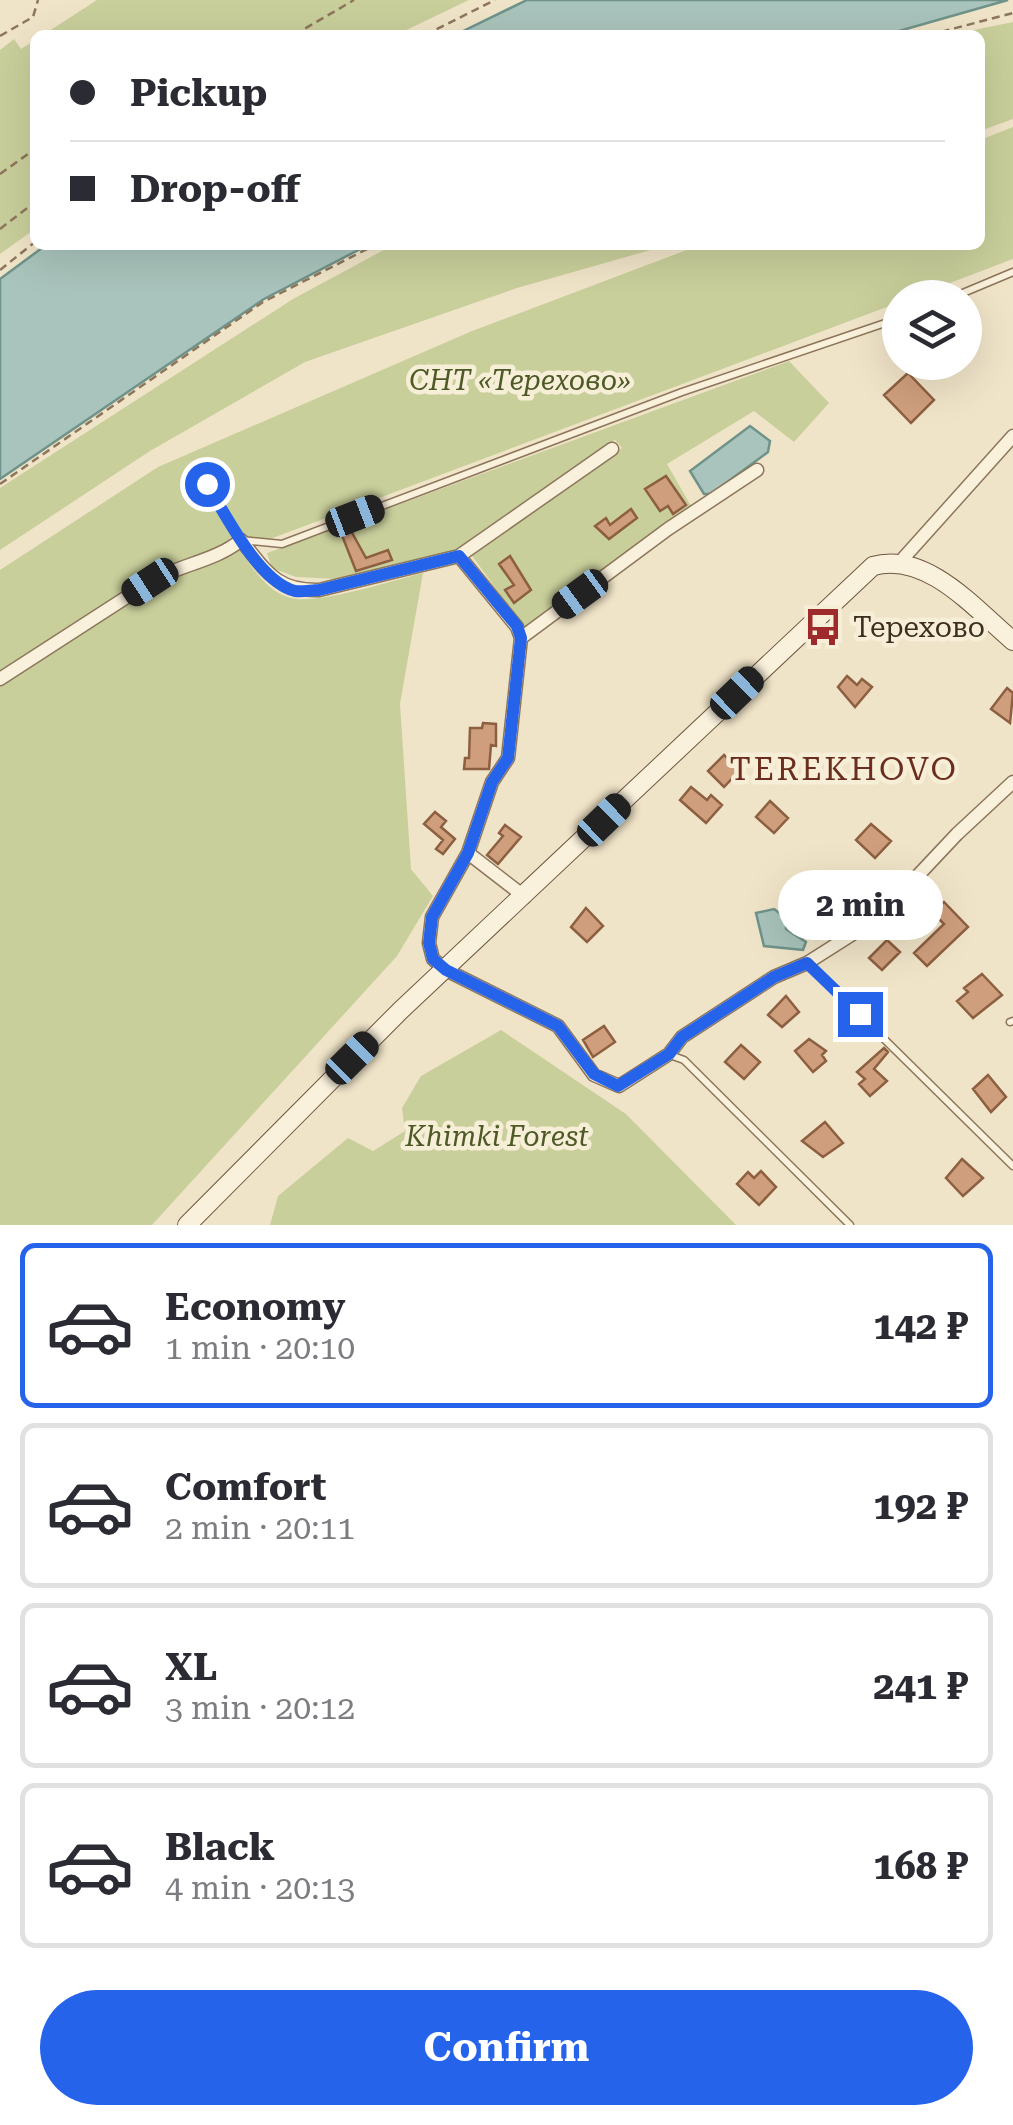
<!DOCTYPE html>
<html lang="en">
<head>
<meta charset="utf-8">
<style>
  body { margin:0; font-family:"Roboto Serif",serif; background:#f2f2f3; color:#2b2b33; height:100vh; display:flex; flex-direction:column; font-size:38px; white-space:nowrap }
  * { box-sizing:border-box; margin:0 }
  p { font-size:32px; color:#7c7c81 }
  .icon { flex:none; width:55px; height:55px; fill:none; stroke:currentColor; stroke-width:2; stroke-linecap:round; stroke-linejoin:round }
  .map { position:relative; height:1225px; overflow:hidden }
  .panel { display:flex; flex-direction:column; background:#fff; flex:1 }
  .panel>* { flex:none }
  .guide { position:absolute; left:30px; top:30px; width:955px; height:220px; border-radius:15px; box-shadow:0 10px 40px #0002; display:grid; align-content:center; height:220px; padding:0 40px; background:#fff }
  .fabs { position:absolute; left:882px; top:280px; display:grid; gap:20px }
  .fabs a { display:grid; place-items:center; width:100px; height:100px; border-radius:50%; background:#fff; box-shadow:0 10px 40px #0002; font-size:50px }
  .end { position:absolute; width:45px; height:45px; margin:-22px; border:12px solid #2563eb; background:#fff; box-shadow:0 0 0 5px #fff }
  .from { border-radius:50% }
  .bubble { position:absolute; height:70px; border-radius:35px; background:#fff; box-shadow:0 10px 40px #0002; font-size:32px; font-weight:700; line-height:70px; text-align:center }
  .car { position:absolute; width:30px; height:60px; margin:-30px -15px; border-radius:12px; box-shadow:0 0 8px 2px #0007; background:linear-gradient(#222 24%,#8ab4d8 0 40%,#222 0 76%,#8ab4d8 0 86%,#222 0) }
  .guide b { display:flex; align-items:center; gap:35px; height:95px; font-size:38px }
  .guide b+b { border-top:2px solid #e1e1e2 }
  .guide i { width:25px; height:25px; background:#2b2b33 }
  ul { padding:18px 0 0; list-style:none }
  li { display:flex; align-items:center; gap:30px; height:165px; margin:0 20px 15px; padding:0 20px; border:5px solid #e1e1e2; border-radius:15px }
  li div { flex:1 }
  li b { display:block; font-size:38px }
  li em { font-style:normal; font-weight:700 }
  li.active { border-color:#2563eb }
  li>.icon { width:90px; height:90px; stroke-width:1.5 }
  .primary-button { display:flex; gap:20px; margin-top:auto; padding:20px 40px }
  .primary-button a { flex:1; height:115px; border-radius:60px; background:#2563eb; color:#fff; font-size:40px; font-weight:700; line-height:115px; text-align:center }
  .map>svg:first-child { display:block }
  .green { fill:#c9cf9b }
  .water { fill:#a9c4bc; stroke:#6f938a; stroke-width:2.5 }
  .building { fill:#cf9f7d; stroke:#8d5f41; stroke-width:2.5 }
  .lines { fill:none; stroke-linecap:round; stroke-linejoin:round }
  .lane-casing { stroke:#8d765c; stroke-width:9 }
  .street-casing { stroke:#8d765c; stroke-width:15 }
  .secondary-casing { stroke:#6f573f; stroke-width:20 }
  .path { stroke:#8d765c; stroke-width:2.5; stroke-dasharray:8 5; stroke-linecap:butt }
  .lane { stroke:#faf1dc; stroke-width:6 }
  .street { stroke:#faf1dc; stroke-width:12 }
  .secondary { stroke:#faf1dc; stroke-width:18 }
  .route { stroke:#2563eb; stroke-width:12 }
  .labels { text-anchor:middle; stroke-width:9; stroke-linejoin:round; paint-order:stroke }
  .park-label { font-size:28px; font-style:italic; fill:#4d5a26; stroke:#f7eed8 }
  .poi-label { font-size:28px; fill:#3d2e20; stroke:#f7eed8; text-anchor:start }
  .quarter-label { font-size:32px; letter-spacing:2.5px; fill:#6b2e1e; stroke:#f7eed8 }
</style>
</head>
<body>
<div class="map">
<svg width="1013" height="1225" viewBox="0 0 1013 1225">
  <rect width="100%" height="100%" fill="#f0e4c8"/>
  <path class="green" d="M97,0h372l-73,35h-353z
    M1013,22v97l-33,12v-96h-31z
    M14,39l7,10 14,-9v189l-35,25v-204z
    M1013,127v132l-100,38 -13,1v4l-659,248c11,19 28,43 50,48 27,7 103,-18 132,-25l-23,131 11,165 22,27 -36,60 -245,269h-152v-655l158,-103 314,-136 228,-86h280v-105z
    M393,245h275l-151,43 -212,74 -155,89 -150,99v-62l293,-189z
    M789,361l40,42 -35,39 -40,-31 -87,53 24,42 -166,123 -55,-76 152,-105 -7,-8 -166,114 -113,25 -40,-2 -24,-9 -5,-15z
    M501,1030l125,84 110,111h-466l8,-29 70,-58 25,13 32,-20 -3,-23 19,-32z"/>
  <path class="water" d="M527,0h481l-123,35h-430z
    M46,245h322l-104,54 -264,180v-200z
    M750,426l20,15 -2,11 -57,42h-7l-14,-23z
    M774,909l12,9v11l20,13 -3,8 -39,-4 -8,-33z"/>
  <path class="building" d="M908,373l26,27 -23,23 -27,-28z
    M666,476l20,29 -13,9 -5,-8 -8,5 -15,-22z
    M631,509l6,9 -28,21 -14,-13 11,-8 4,7z
    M350,529l16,29 22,-8 4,10 -36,11 -15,-38z
    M510,556l21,34 -17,13 -9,-13 9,-5 -15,-21z
    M847,676l10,9 5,-6 10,8 -17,20 -17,-20z
    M1007,688l6,5 -3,30 -19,-14z
    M483,723l13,1v22l-5,-1 -2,24h-25l1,-11h4l1,-30h12z
    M724,755l16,15 -16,17 -16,-16z
    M691,787l16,13 4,-5 11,10 -16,18 -26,-23z
    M770,801l18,17 -14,15 -18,-16z
    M435,812l11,9 -5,6 14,12 -12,15 -7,-5 7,-9 -19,-16z
    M871,824l20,17 -16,17 -19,-18z
    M505,825l16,12 -23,27 -11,-9 16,-19 -4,-3z
    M838,901l14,21 -24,16 -14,-21z
    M944,902l24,25 -41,39 -13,-13 30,-29 -11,-11z
    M586,908l17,18 -16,16 -16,-15z
    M887,940l13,12 -18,18 -13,-12z
    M982,974l20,21 -29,23 -16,-17 11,-9 -4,-4z
    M786,996l13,16 -17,15 -14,-12z
    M604,1026l11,16 -22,15 -10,-17z
    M809,1039l17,12 -4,4 4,6 -13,11 -18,-21z
    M741,1045l19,17 -16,17 -19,-17z
    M884,1048l4,4 -14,17 13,12 -17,15 -11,-12 6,-5 -8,-7z
    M988,1075l18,22 -15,15 -18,-23z
    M825,1122l18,21 -20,14 -21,-16z
    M962,1159l21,19 -20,18 -17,-18z
    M761,1171l15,16 -17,18 -22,-21 11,-12 6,6z"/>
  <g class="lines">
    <g class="lane-casing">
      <path id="lane" d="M951,298l62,-26
        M207,483l34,57 41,4 400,-152 218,-74
        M808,964l205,202
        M1010,1022l3,-1
        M670,1055l14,5 166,165"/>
    </g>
    <g class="street-casing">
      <path id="street" d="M757,470l-89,59 -147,109 -13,120 -16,24 -24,71 -36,64 -3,26 4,16 13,11 112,56 36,49 25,11 50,-32 13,-17 92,-60 33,-14 71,-45 79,-84 56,-52
        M900,562l113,-126
        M521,638l-4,-11 -58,-71 153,-107
        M0,679l150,-97c28,-17 66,-21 91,-42 25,31 35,51 78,50l140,-34
        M468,853l57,44"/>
    </g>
    <g class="secondary-casing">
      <path id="secondary" d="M187,1225l214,-215 472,-444c54,-15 102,43 140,75"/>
    </g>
    <path class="path" d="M294,35l60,-35
      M425,35l70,-35
      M929,35l84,-22
      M0,36l33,-19 5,-17
      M0,174l35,-25
      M0,229l35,-27
      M0,270l35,-28
      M0,484l263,-182 112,-57"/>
    <use href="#lane" class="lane"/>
    <use href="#street" class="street"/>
    <use href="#secondary" class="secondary"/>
  </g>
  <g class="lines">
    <path class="route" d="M207,484c18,30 52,98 88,107 7,1 17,-1 24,-1l140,-34 58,70 4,12 -13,120 -16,24 -24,71 -36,64 -3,26 4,16 13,11 112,56 36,48 24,12 51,-32 13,-17 92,-60 33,-14 53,51"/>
  </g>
  <defs>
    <g id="bus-bare" transform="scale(3)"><path d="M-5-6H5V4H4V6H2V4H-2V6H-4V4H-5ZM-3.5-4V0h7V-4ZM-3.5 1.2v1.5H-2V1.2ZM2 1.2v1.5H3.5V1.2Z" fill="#9e2a2b" stroke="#f7eed8" stroke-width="2.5" paint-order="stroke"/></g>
  </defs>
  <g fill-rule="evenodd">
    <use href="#bus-bare" x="823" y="627"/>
  </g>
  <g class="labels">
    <g class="park-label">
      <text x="520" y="390">СНТ «Терехово»</text>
      <text x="497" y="1146">Khimki Forest</text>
    </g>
    <g class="poi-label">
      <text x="853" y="637">Терехово</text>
    </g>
    <g class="quarter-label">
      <text x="844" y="780">TEREKHOVO</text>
    </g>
  </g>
</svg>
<div class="fabs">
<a><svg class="icon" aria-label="layers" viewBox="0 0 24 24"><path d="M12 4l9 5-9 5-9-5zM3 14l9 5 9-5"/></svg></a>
</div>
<i class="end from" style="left:207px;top:484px"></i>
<i class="end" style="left:860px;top:1014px"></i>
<div class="bubble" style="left:778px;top:870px;width:165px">2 min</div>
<i class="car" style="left:355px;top:516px;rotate:69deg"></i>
<i class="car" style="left:150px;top:582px;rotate:237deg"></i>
<i class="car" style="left:580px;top:594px;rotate:234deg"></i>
<i class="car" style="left:737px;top:693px;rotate:46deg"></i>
<i class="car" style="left:604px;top:820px;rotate:46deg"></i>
<i class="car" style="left:352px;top:1058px;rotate:45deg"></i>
<div class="guide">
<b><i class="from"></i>Pickup</b>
<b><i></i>Drop-off</b>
</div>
</div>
<section class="panel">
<ul>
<li class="active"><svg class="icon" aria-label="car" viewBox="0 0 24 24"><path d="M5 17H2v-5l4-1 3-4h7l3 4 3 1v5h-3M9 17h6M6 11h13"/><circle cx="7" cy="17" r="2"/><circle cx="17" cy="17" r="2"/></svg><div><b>Economy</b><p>1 min · 20:10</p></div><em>142 ₽</em></li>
<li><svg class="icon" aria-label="car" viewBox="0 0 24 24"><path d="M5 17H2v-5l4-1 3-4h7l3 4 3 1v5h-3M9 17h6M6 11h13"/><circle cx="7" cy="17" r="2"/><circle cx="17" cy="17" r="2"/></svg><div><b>Comfort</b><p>2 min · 20:11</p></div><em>192 ₽</em></li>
<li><svg class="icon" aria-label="car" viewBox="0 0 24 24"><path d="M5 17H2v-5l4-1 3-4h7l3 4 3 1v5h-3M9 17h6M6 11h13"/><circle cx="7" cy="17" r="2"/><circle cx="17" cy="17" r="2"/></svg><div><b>XL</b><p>3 min · 20:12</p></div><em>241 ₽</em></li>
<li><svg class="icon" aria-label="car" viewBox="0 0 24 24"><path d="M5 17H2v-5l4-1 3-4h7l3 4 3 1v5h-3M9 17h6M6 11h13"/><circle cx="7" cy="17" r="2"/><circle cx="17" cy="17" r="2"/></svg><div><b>Black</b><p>4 min · 20:13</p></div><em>168 ₽</em></li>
</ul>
<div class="primary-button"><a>Confirm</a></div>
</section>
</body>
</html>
